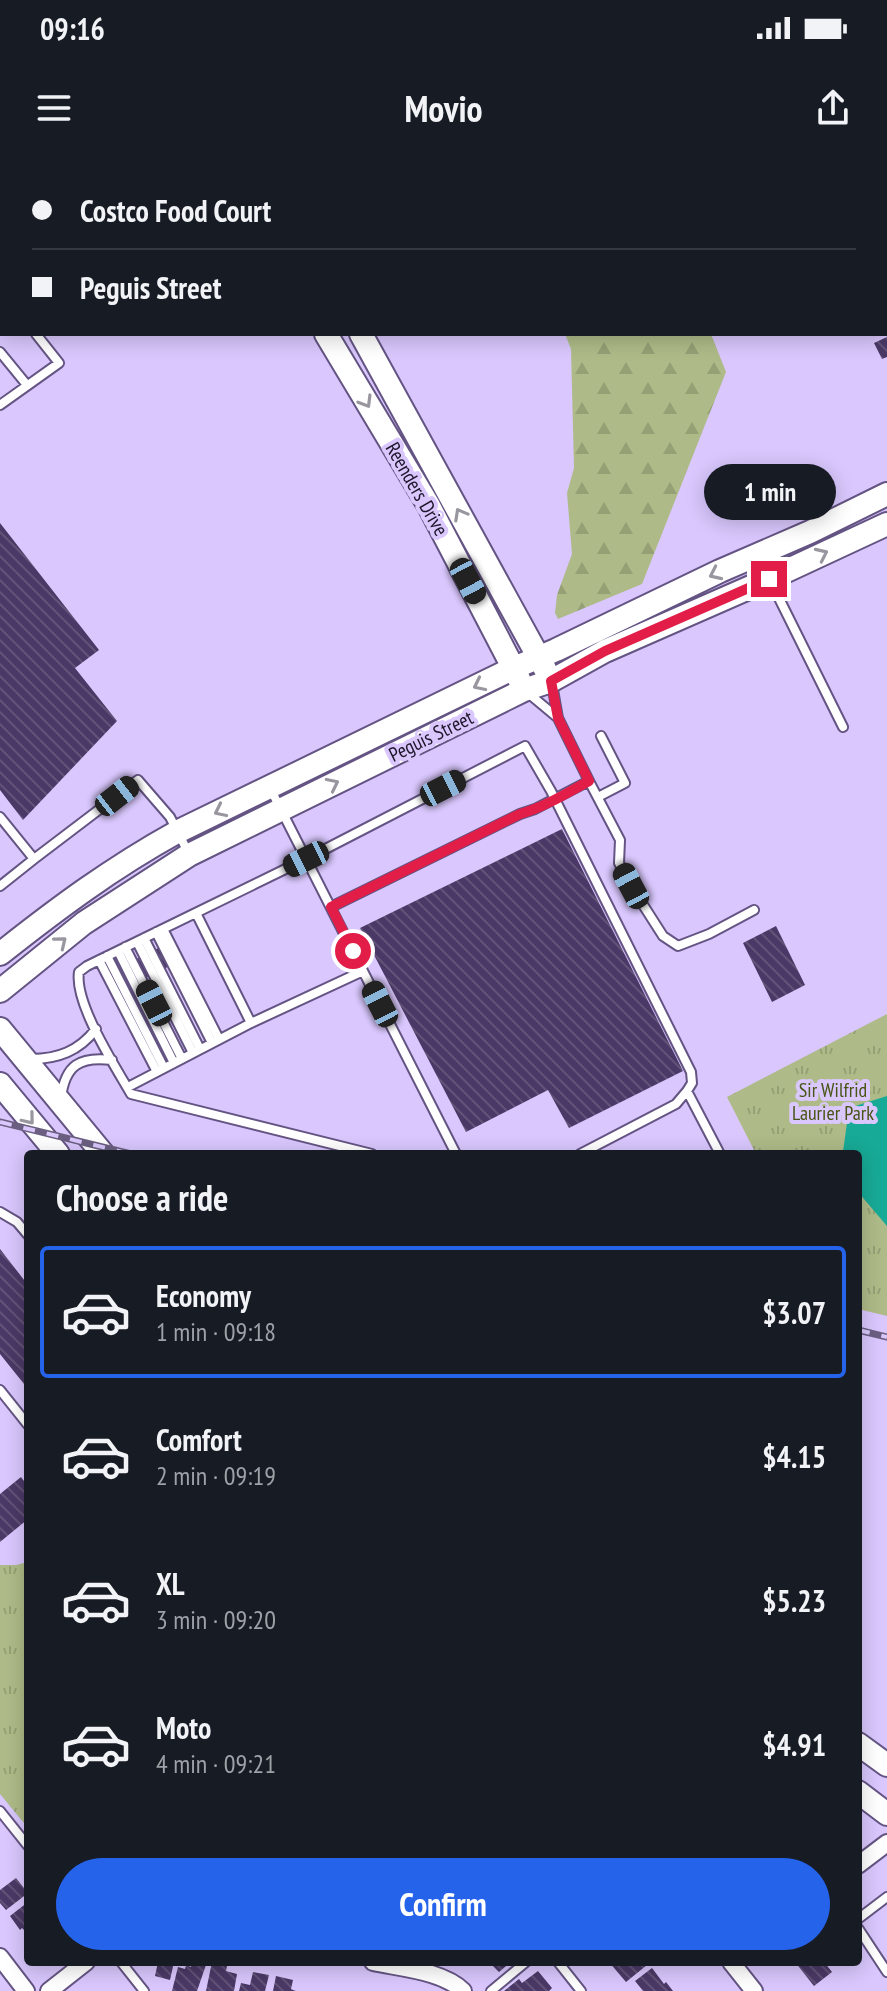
<!DOCTYPE html>
<html lang="en">
<head>
<meta charset="utf-8">
<style>
  body { margin:0; font-family:"PT Sans Narrow",sans-serif; background:#242831; color:#f1f3f6; height:100vh; display:flex; flex-direction:column; font-size:30px; white-space:nowrap }
  * { box-sizing:border-box; margin:0 }
  p { font-size:26px; color:#9ea1a6 }
  .icon { flex:none; width:44px; height:44px; fill:none; stroke:currentColor; stroke-width:2; stroke-linecap:round; stroke-linejoin:round }
  .map { position:relative; flex:1; overflow:hidden }
  .sheet { position:absolute; left:24px; top:990px; width:838px; height:816px; display:flex; flex-direction:column; background:#171b24; border-radius:8px; box-shadow:0 4px 20px #0003 }
  .sheet>* { flex:none }
  .guide { position:absolute; left:0px; top:0px; width:888px; height:176px; box-shadow:0 4px 20px #0003; display:grid; align-content:center; height:176px; padding:0 32px; background:#171b24 }
  .end { position:absolute; width:36px; height:36px; margin:-18px; border:10px solid #e11d48; background:#fff; box-shadow:0 0 0 4px #fff }
  .from { border-radius:50% }
  .bubble { position:absolute; height:56px; border-radius:28px; background:#171b24; box-shadow:0 4px 20px #0003; font-size:26px; font-weight:700; line-height:56px; text-align:center }
  .car { position:absolute; width:24px; height:48px; margin:-24px -12px; border-radius:10px; box-shadow:0 0 6px 2px #0007; background:linear-gradient(#222 24%,#8ab4d8 0 40%,#222 0 76%,#8ab4d8 0 86%,#222 0) }
  .guide b { display:flex; align-items:center; gap:28px; height:76px; font-size:30px }
  .guide b+b { border-top:2px solid #363941 }
  .guide i { width:20px; height:20px; background:#f1f3f6 }
  ul { padding:0; list-style:none }
  li { display:flex; align-items:center; gap:24px; height:132px; margin:0 16px 12px; padding:0 16px; border:4px solid transparent; border-radius:8px }
  li div { flex:1 }
  li b { display:block; font-size:30px }
  li em { font-style:normal; font-weight:700 }
  li.active { border-color:#2563eb }
  li>.icon { width:72px; height:72px; stroke-width:1.5 }
  h2 { padding:0 32px; font-size:36px; line-height:96px }
  .cta { display:flex; gap:16px; margin-top:auto; padding:16px 32px }
  .cta a { flex:1; height:92px; border-radius:48px; background:#2563eb; color:#fff; font-size:32px; font-weight:700; line-height:92px; text-align:center }
  .status { display:flex; justify-content:space-between; align-items:center; height:56px; padding:0 40px; background:#171b24; direction:ltr }
  .status svg { height:22px; fill:currentColor }
  header { display:flex; justify-content:space-between; align-items:center; height:104px; padding:0 32px; background:#171b24; font-size:36px; font-weight:700 }
  .map>svg:first-child { display:block }
  .grass { fill:url(#grass-tufts) }
  .forest { fill:url(#forest-firs) }
  .water { fill:#17aa96 }
  .building { fill:url(#building-back-hatch) }
  .lines { fill:none; stroke-linecap:round; stroke-linejoin:round }
  .lane-casing { stroke:#645483; stroke-width:12 }
  .street-casing { stroke:#645483; stroke-width:20 }
  .secondary-casing { stroke:#645483; stroke-width:26 }
  .lane { stroke:#fff; stroke-width:8 }
  .street { stroke:#fff; stroke-width:16 }
  .secondary { stroke:#fff; stroke-width:22 }
  .rail-casing { stroke:#6a5f80; stroke-width:7 }
  .rail { stroke:#d9c7fd; stroke-width:4; stroke-dasharray:12; stroke-linecap:butt }
  .oneway { stroke:#99969f }
  .route { stroke:#e11d48; stroke-width:10 }
  .labels { text-anchor:middle; stroke-width:8; stroke-linejoin:round; paint-order:stroke }
  .street-label { font-size:20px; fill:#1d1629; stroke:#d9c7fd }
  .park-label { font-size:20px; fill:#495514; stroke:#d9c7fd }
</style>
</head>
<body>
<div class="status"><b>09:16</b><svg viewBox="0 0 49 12"><path d="M0 12V9h3v3zM5 12V6h3v6zM10 12V3h3v9zM15 12V0h3v12zM26 1h20v11H26zM47 4h2v5h-2z"/></svg></div>
<header><svg class="icon" aria-label="menu" viewBox="0 0 24 24"><path d="M4 6h16M4 12h16M4 18h16"/></svg>Movio<svg class="icon" aria-label="share" viewBox="0 0 24 24"><path d="M12 15V3M7 8l5-5 5 5M5 13v7h14v-7"/></svg></header>
<div class="map">
<svg width="887" height="1831" viewBox="0 0 887 1831">
  <defs>
    <pattern id="grass-tufts" width="24" height="20" patternUnits="userSpaceOnUse" patternTransform="scale(2)"><rect width="24" height="20" fill="#aebb88"/><path d="M3 7l-1-3M5 7V3M7 7l1-3M15 17l-1-3M17 17v-4M19 17l1-3" fill="none" stroke="#95a075"/></pattern>
    <pattern id="forest-firs" width="22" height="20" patternUnits="userSpaceOnUse" patternTransform="scale(2)"><rect width="22" height="20" fill="#aebb88"/><path d="M5 1l3.5 6h-7zM16 11l3.5 6h-7z" fill="#95a075"/></pattern>
    <pattern id="building-back-hatch" width="6" height="6" patternUnits="userSpaceOnUse" patternTransform="scale(2)"><rect width="6" height="6" fill="#4a3966"/><path d="M-1 5l2 2M0 0l6 6M5-1l2 2" fill="none" stroke="#615378"/></pattern>
  </defs>
  <rect width="100%" height="100%" fill="#d9c7fd"/>
  <path class="grass" d="M887,854v302l-29,-7v-155h-102l-29,-57z
    M28,1402v266l-28,-34v-229h16z"/>
  <path class="forest" d="M565,174h146l15,38 -84,212 -84,35 -3,-6 2,-18 15,-41 -5,-61 7,-25 -3,-119z"/>
  <path class="water" d="M887,936v130l-29,-34v-38h-14l-1,-2 6,-44z"/>
  <path class="building" d="M887,177v20l-5,2 -8,-16z
    M0,363l99,127 -24,18 42,53 -94,99 -23,-30z
    M562,669l121,242 -114,57 -21,-38 -82,42 -106,-204z
    M776,766l29,59 -33,17 -29,-59z
    M173,781l9,19 -70,34 -9,-19z
    M0,1089l28,36v104l-28,-35z
    M21,1317l7,9v33l-28,23v-48z
    M16,1718l12,15 -22,17 -6,-7v-13z
    M28,1742v27l-3,2 -3,-3 -2,2 -10,-14z
    M158,1802h16l-4,18 -15,-4z
    M192,1802h15l-10,29h-25l6,-24 7,2 1,-4 5,2z
    M212,1802l15,4 -1,5 11,3 -3,17h-28z
    M489,1802h22l-12,10z
    M609,1802h35l3,3 -21,17z
    M795,1802h29l8,10 -18,14z
    M652,1808l12,16 2,-2 7,9h-30l-8,-10z
    M538,1811l14,17 -3,3h-45l15,-12 3,4z
    M253,1812l16,3 -4,16h-26l2,-8 9,2z
    M276,1816l17,4 -2,9 5,2h-23z"/>
  <g class="lines">
    <g class="lane-casing">
      <path id="lane" d="M50,0l2,2
        M0,47l2,3
        M0,192l27,33
        M0,245l59,-42 -23,-29
        M758,396l85,171
        M552,524l6,34
        M589,621l31,59 -1,23 12,23 32,50 15,10 31,-12 45,-24
        M270,628l186,366
        M598,637l27,-14 -24,-47
        M0,657l34,42 104,-79 32,37 19,37
        M0,726l34,-27
        M331,747l189,-93 15,-5 54,-28 -31,-63 -30,-25
        M196,753l55,110
        M163,769l56,110
        M156,772l56,111
        M144,778l56,111
        M137,782l56,111
        M125,787l57,112
        M118,791l56,112
        M107,796l57,112
        M99,800l58,112
        M31,899c27,0 48,-8 65,-30
        M128,927l123,-64 112,-52
        M61,938c4,-33 19,-42 51,-38
        M372,994l-241,-60c-16,-28 -57,-91 -52,-122l8,-6 219,-107 219,-113 26,45 140,281 1,11 -5,8 33,63
        M580,994l96,-50 11,-13
        M0,1052l17,10 11,13
        M0,1230l28,35
        M0,1651l28,35
        M858,1759l29,-22
        M858,1768l29,44
        M121,1802l23,29
        M558,1802l23,29
        M491,1831l35,-29"/>
    </g>
    <g class="street-casing">
      <path id="street" d="M182,2l5,-2
        M0,131l2,-2
        M858,1705l29,-22
        M0,1797l26,34
        M373,1802c28,6 70,9 90,29
        M731,1802l23,29
        M49,1831l37,-29"/>
    </g>
    <g class="secondary-casing">
      <path id="secondary" d="M233,0l1,2
        M267,0l1,2
        M326,174l103,172 90,173
        M361,174l184,335
        M0,794c58,-46 112,-86 177,-122l337,-164 42,-18 164,-79 90,-39 77,-38
        M0,831l84,-68 105,-68 335,-165 27,-9 54,-30 164,-72 118,-55
        M0,869l103,125
        M0,924l58,70
        M858,1584l29,21
        M858,1632l29,22"/>
    </g>
    <use href="#lane" class="lane"/>
    <use href="#street" class="street"/>
    <use href="#secondary" class="secondary"/>
    <g class="rail-casing">
      <path id="rail" d="M0,962l131,32
        M858,1170l29,7"/>
    </g>
    <use href="#rail" class="rail"/>
  </g>
  <defs><path id="oneway-chevron" d="M-2-3.5L2.5 0L-2 3.5" fill="none" stroke-width="1.6" stroke-linecap="round" stroke-linejoin="round" transform="scale(2)"/></defs>
  <g class="oneway">
    <use href="#oneway-chevron" transform="translate(366 242) rotate(59)"/>
    <use href="#oneway-chevron" transform="translate(460 354) rotate(-119)"/>
    <use href="#oneway-chevron" transform="translate(822 394) rotate(-25)"/>
    <use href="#oneway-chevron" transform="translate(715 414) rotate(155)"/>
    <use href="#oneway-chevron" transform="translate(479 525) rotate(154)"/>
    <use href="#oneway-chevron" transform="translate(333 624) rotate(-26)"/>
    <use href="#oneway-chevron" transform="translate(220 651) rotate(154)"/>
    <use href="#oneway-chevron" transform="translate(61 782) rotate(-39)"/>
    <use href="#oneway-chevron" transform="translate(29 959) rotate(51)"/>
  </g>
  <g class="lines">
    <path class="route" d="M353,791l-22,-44 189,-93c25,-7 47,-21 69,-33l-31,-63 -7,-37 54,-30 164,-72"/>
  </g>
  <g class="labels">
    <g class="street-label">
      <text transform="translate(417 329) rotate(60)" y="7">Reenders Drive</text>
      <text transform="translate(431 576) rotate(-26)" y="7">Peguis Street</text>
    </g>
    <g class="park-label">
      <text x="833" y="937">Sir Wilfrid<tspan x="833" dy="23">Laurier Park</tspan></text>
    </g>
  </g>
</svg>
<i class="end from" style="left:353px;top:791px"></i>
<i class="end" style="left:769px;top:419px"></i>
<div class="bubble" style="left:704px;top:304px;width:132px">1 min</div>
<i class="car" style="left:468px;top:421px;rotate:152deg"></i>
<i class="car" style="left:443px;top:628px;rotate:63deg"></i>
<i class="car" style="left:117px;top:636px;rotate:52deg"></i>
<i class="car" style="left:306px;top:699px;rotate:244deg"></i>
<i class="car" style="left:631px;top:726px;rotate:332deg"></i>
<i class="car" style="left:154px;top:843px;rotate:333deg"></i>
<i class="car" style="left:380px;top:844px;rotate:333deg"></i>
<div class="guide">
<b><i class="from"></i>Costco Food Court</b>
<b><i></i>Peguis Street</b>
</div>
<section class="sheet">
<h2>Choose a ride</h2>
<ul>
<li class="active"><svg class="icon" aria-label="car" viewBox="0 0 24 24"><path d="M5 17H2v-5l4-1 3-4h7l3 4 3 1v5h-3M9 17h6M6 11h13"/><circle cx="7" cy="17" r="2"/><circle cx="17" cy="17" r="2"/></svg><div><b>Economy</b><p>1 min · 09:18</p></div><em>$3.07</em></li>
<li><svg class="icon" aria-label="car" viewBox="0 0 24 24"><path d="M5 17H2v-5l4-1 3-4h7l3 4 3 1v5h-3M9 17h6M6 11h13"/><circle cx="7" cy="17" r="2"/><circle cx="17" cy="17" r="2"/></svg><div><b>Comfort</b><p>2 min · 09:19</p></div><em>$4.15</em></li>
<li><svg class="icon" aria-label="car" viewBox="0 0 24 24"><path d="M5 17H2v-5l4-1 3-4h7l3 4 3 1v5h-3M9 17h6M6 11h13"/><circle cx="7" cy="17" r="2"/><circle cx="17" cy="17" r="2"/></svg><div><b>XL</b><p>3 min · 09:20</p></div><em>$5.23</em></li>
<li><svg class="icon" aria-label="car" viewBox="0 0 24 24"><path d="M5 17H2v-5l4-1 3-4h7l3 4 3 1v5h-3M9 17h6M6 11h13"/><circle cx="7" cy="17" r="2"/><circle cx="17" cy="17" r="2"/></svg><div><b>Moto</b><p>4 min · 09:21</p></div><em>$4.91</em></li>
</ul>
<div class="cta"><a>Confirm</a></div>
</section>
</div>
</body>
</html>
